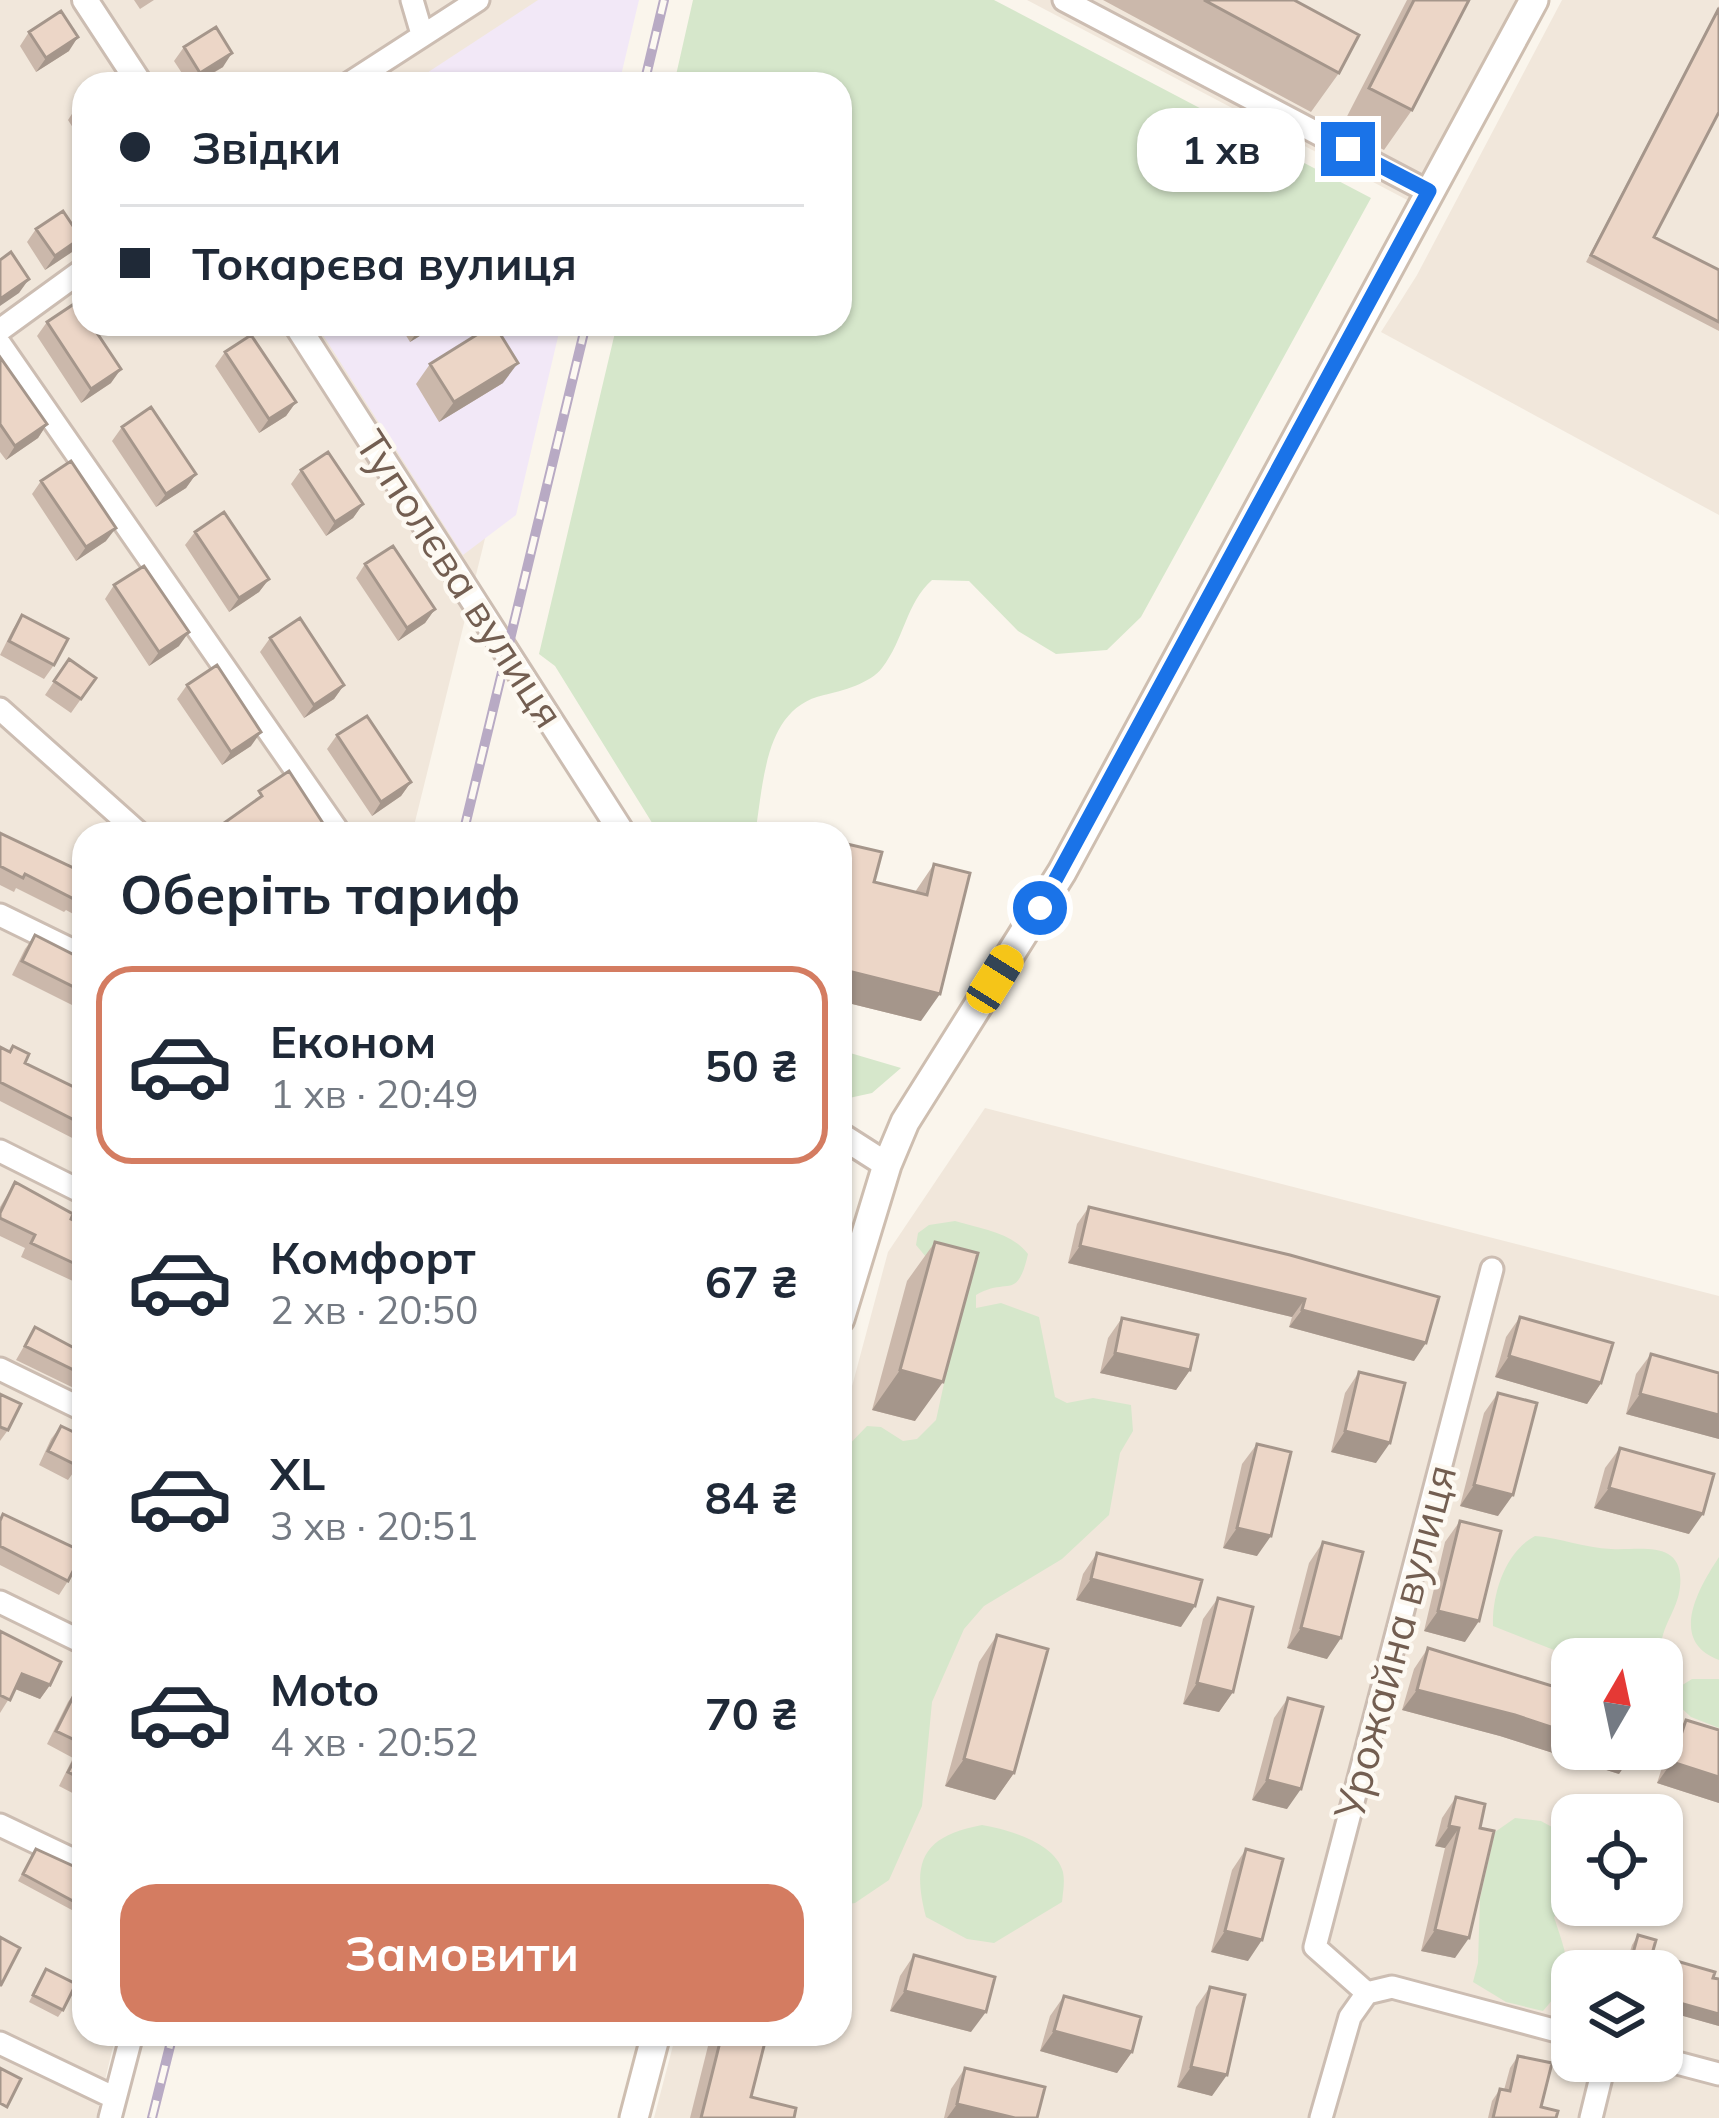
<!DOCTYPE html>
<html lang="uk">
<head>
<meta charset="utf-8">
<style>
  body { margin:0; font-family:Mulish,sans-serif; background:#f2f2f3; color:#1f2937; height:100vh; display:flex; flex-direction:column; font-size:45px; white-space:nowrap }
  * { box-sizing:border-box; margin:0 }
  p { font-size:39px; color:#747a83 }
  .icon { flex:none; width:66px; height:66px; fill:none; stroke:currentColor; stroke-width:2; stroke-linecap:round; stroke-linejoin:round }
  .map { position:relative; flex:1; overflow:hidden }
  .drawer { position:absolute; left:72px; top:822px; width:780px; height:1224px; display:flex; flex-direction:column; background:#fff; border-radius:36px; box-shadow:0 3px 9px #0004 }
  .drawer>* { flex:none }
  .top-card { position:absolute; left:72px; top:72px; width:780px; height:264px; border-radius:36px; box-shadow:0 3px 9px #0004; display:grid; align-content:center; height:264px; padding:0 48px; background:#fff }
  .needle { width:78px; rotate:9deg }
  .buttons { position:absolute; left:1551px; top:1638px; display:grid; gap:24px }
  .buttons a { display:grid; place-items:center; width:132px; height:132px; border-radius:24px; background:#fff; box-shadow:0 3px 9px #0004; font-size:60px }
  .end { position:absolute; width:54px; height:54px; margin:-27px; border:15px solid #1a73e8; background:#fff; box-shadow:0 0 0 6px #fff }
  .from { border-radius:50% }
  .bubble { position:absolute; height:84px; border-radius:36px; background:#fff; box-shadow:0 3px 9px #0004; font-size:39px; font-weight:700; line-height:84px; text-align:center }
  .car { position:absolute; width:36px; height:72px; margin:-36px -18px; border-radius:15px; box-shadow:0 0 9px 3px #0007; background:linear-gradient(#f5c518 24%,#345 0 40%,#f5c518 0 76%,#345 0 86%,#f5c518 0) }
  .top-card b { display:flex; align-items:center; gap:42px; height:114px; font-size:45px }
  .top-card b+b { border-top:3px solid #e0e1e3 }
  .top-card i { width:30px; height:30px; background:#1f2937 }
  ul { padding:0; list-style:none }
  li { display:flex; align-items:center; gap:36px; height:198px; margin:0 24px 18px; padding:0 24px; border:6px solid transparent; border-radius:36px }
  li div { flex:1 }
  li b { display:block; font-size:45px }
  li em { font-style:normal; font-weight:700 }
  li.current { border-color:#d47c61 }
  li>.icon { width:108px; height:108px; stroke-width:1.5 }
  h2 { padding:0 48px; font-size:54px; line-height:144px }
  .cta { display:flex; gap:24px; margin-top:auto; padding:24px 48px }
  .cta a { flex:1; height:138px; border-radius:36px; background:#d47c61; color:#fff; font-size:48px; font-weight:700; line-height:138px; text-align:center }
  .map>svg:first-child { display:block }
  .residential { fill:#f1e7db; fill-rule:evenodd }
  .education { fill:#f2e8f7 }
  .green { fill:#d6e7cb }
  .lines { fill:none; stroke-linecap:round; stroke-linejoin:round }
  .minor-casing { stroke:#ccbdb2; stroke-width:27 }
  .tertiary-casing { stroke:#ccbdb2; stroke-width:30 }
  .secondary-casing { stroke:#cebeb0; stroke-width:33 }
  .minor { stroke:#fff; stroke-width:21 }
  .tertiary { stroke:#fff; stroke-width:24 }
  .secondary { stroke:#fff; stroke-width:27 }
  .rail-casing { stroke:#b8aac4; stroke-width:10 }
  .rail { stroke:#fdf9f2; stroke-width:6; stroke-dasharray:18; stroke-linecap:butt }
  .wall { fill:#cbb8ab }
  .shaded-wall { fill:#a5968b }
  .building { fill:#ecd6c7; stroke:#a5968b; stroke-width:3 }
  .route { stroke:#1a73e8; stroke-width:15 }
  .labels { text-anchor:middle; stroke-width:9; stroke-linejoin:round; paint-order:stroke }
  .street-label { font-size:42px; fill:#735e51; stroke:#fdf9f2 }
</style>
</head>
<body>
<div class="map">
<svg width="1719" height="2118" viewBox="0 0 1719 2118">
  <rect width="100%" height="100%" fill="#faf5ec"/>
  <path class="residential" d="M0,0h618l-21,84h-513v240h454l-126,510h-328v1200h32l-20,84h-96z
    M1027,0h493l-109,202z
    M1562,0h157v515l-338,-183 36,-57z
    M985,1108l734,188v822h-1065l22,-84h164v-603l48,-179zM1572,1659h90v90h-90zM1572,1815h90v90h-90zM1572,1971h90v90h-90z"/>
  <path class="education" d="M538,0h101l-20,84h-209z
    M316,324h245l-45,191 -53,40z"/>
  <path class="green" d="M693,0h301l377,198 -230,419 -34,33 -51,4 -38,-23 -49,-50 -37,-1c-26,23 -28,60 -50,88 -11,15 -40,23 -58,27 -60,13 -60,87 -69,139h-96l-104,-168 -16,-12 78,-330h223v-240h-166z
    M840,1050l61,18 -29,25 -32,7z
    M955,1221c26,8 56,11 73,33 -11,48 -20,22 -52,41v13l25,-5 38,14 16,80 12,6 26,-5 38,7 2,26 -13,22 -11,62 -47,44 -78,47 -20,23 -32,73 -10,104 -33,74 -34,23 -15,2v-451l27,-28 14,1 22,14 14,-2 19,-19 22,-100v-25l-42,-50 2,-12 11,-8z
    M1535,1536c26,2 50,12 76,13 29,2 74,-11 69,38 -3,27 -22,40 -19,72h-84l-84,-33c-1,-32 12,-74 42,-90z
    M1719,1557v103c-51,-19 -21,-71 0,-103z
    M1692,1679h27v49l-28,-11 -15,-14v-14z
    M1515,1818l26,3 31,17v62l-18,17c14,44 23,56 -11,94l-37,-9 -33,-20 5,-19 2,-65 15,-66z
    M982,1825c25,4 74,18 81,47 2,10 0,20 -1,30l-68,41 -27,-4 -41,-22c-15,-56 -3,-81 56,-92z"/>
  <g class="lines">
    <g class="minor-casing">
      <path id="minor" d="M412,0l10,34
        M1064,0l365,192
        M348,84l130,-84
        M0,330l84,-61
        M0,344l340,490
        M0,709l140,125
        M0,915l84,41
        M0,1151l84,42
        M0,1369l84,41
        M0,1602l84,41
        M0,1825l84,40
        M1367,1993l-52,-46 177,-678
        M0,2043l115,55
        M1662,2059l57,15
        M110,2118l22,-84
        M1321,2118l29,-101 17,-24 25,-6 180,48
        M1591,2118l14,-57"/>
    </g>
    <g class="tertiary-casing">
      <path id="tertiary" d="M85,0l55,84
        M296,324l327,510
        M840,1135l47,30"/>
    </g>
    <g class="secondary-casing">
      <path id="secondary" d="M840,1319l47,-154 18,-43 157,-250 472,-872
        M634,2118l22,-84"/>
    </g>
    <use href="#minor" class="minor"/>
    <use href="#tertiary" class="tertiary"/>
    <use href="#secondary" class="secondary"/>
    <g class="rail-casing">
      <path id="rail" d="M644,84l20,-84
        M463,834l123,-510
        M152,2118l21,-84"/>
    </g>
    <use href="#rail" class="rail"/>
  </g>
  <path class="wall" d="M134,0h20l-14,9z
    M1103,0h191l45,73 -28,39z
    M1407,0h62l-57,110 -28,40 -43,-22z
    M1719,6v106l-65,125 65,33v61l-133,-69z
    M29,32l40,19 -33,21 -16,-26z
    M184,47l39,20 -27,17h-7l-15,-23z
    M84,102v43l-16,-25 9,-14z
    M36,229l45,9 -9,14 -27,18 -18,-28z
    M47,322l64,61 -30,20 -44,-67z
    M399,324h40l-29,18z
    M225,352l71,50 -10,14 -27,17 -44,-67z
    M0,357l47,67 -9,14 -32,22 -6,-8z
    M430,364l73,19 -64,39 -23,-38z
    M122,427l74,47 -10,14 -30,19 -44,-66z
    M301,470l62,34 -10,14 -27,18 -35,-52z
    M41,481l65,60 -30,20 -44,-67z
    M195,532l74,47 -10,13 -30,20 -44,-67z
    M365,564l70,45 -10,14 -27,18 -42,-63z
    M114,585l65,61 -30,20 -44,-67z
    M22,615l32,50 -10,14 -44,-24 13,-26z
    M270,638l74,47 -10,14 -30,19 -44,-66z
    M69,659l27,19 -25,35 -26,-18z
    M187,685l64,61 -29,19 -45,-66z
    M337,735l74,47 -10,14 -29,20 -45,-67z
    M0,833l84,40v47l-18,-10 -2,2 -48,-24 -2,4 -14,-7z
    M847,844l27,38 41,10 19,-28 -13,157 -81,-20v-148z
    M35,935l49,25v51l-72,-36 13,-26z
    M0,1047l25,16 59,29v52l-84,-43z
    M15,1182l56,37 13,50 -9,13 -54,-25 4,-9 -25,-12v-29z
    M1089,1207l201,48 124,106 -125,-34 3,-10 -224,-54 9,-39z
    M935,1242l-20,179 -43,-11 35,-129z
    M1520,1317l81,66 -14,21 -92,-27 11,-40z
    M1122,1318l68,52 -14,20 -76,-17 8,-35z
    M35,1327l43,23 6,-2v45l-68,-33z
    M1651,1354l68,19v66l-93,-25 10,-40z
    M1359,1372l17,91 -45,-11 14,-59z
    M1498,1393v123l-38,-10 24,-93z
    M0,1394l8,36 -8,11z
    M61,1426l17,40 -10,14 -29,-15 12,-26z
    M1257,1444v112l-34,-8 19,-84z
    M1620,1448l69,86 -95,-26 11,-40z
    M0,1519l68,62 -9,14 -59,-30z
    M1460,1521l5,121 -41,-11 21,-89z
    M1323,1542l4,117 -40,-11 22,-85z
    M1097,1553l84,74 -105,-27 7,-26z
    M1218,1598l15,94 -14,20 -36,-8 20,-85z
    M0,1631l50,54 -10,14 -25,-10 -15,24z
    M997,1635l17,138 -19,27 -50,-14 34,-124z
    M1428,1648l191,126 -119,-38 -98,-26 12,-41z
    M77,1689l7,3v107l-25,-13 14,-28 -26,-14 21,-42z
    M1288,1698l-1,111 -35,-9 22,-82z
    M1686,1720l33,10v73l-62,-20 14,-43z
    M1456,1797l24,31 -25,130 -34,-7 24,-103 -10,-2 7,-28z
    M36,1849l48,22 -1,45 -65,-35z
    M1246,1849l2,112 -37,-9 21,-82z
    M1638,1935l14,19 67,25v47l-57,-16v-39h-38l8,-26z
    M914,1955l57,77 -81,-21 10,-35z
    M46,1969l17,41 -5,7 -29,-15z
    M1210,1987l2,109 -35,-9 19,-80z
    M1064,1996l68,56 -15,21 -77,-22 10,-35z
    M711,2034h56l-16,63 43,21h-104z
    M1518,2056l23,51 15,11h-68l4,-17 8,-12 4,1 6,-22z
    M965,2068l72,50h-93l7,-29z"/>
  <path class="shaded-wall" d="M78,37l-9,14 -33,21 10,-14z
    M232,53l-9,14 -30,17 7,-11z
    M81,238l-9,14 -27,18 10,-14z
    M29,279l-10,14 -19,13v-7z
    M423,324h16l-29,18z
    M518,363l-15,20 -64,39 15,-20z
    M121,369l-10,14 -30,20 10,-14z
    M296,402l-10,14 -27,17 10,-14z
    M47,424l-9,14 -32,22 9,-14z
    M196,474l-10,14 -30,19 10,-13z
    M363,504l-10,14 -27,18 9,-14z
    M116,528l-10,13 -30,20 10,-14z
    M269,579l-10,13 -30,20 10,-14z
    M435,609l-10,14 -27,18 9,-13z
    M189,632l-10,14 -30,20 10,-14z
    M344,685l-10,14 -30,19 10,-13z
    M261,732l-10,14 -29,19 9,-13z
    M411,782l-10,14 -29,20 9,-14z
    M840,969l100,25 -19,27 -81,-20z
    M1080,1246l225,53 -13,18 -224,-54z
    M1302,1310l124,33 -12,18 -125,-34z
    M1115,1353l75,17 -14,20 -76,-17z
    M1509,1356l92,27 -14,21 -92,-27z
    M900,1370l43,12 -28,39 -43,-11z
    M1640,1394l79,21v24l-93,-25z
    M1345,1431l45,12 -14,20 -45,-11z
    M1474,1485l39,10 -15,21 -38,-10z
    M1609,1488l94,26 -14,20 -95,-26z
    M1237,1528l34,8 -14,20 -34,-8z
    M1091,1579l104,27 -14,21 -105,-27z
    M1438,1611l41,10 -14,21 -41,-11z
    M1301,1628l40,10 -14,21 -40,-11z
    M22,1674l28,11 -10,14 -27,-11z
    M1197,1683l36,9 -14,20 -36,-8z
    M1417,1690l98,25 57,19v15h46l15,5 -14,20 -119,-38 -98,-26z
    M964,1759l50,14 -19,27 -50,-14z
    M1672,1762l47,15v26l-62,-20z
    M1267,1780l34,9 -14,20 -35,-9z
    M1449,1826l10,2 -14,20 -10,-2z
    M1435,1930l34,8 -14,20 -34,-7z
    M1225,1931l37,9 -14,21 -37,-9z
    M905,1991l81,21 -15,20 -81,-21z
    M1662,1998l57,16v12l-57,-16z
    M1054,2031l78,21 -15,21 -77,-22z
    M1191,2067l36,8 -15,21 -35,-9z
    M957,2104l58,14h-68z"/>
  <path class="building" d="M1204,0h90l65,35 -20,38z
    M1414,0h55l-57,110 -43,-22z
    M1719,8v104l-65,125 65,33v52l-128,-67z
    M61,11l17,26 -32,21 -17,-26z
    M216,27l16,26 -32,20 -16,-26z
    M84,102v14l-7,-10z
    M63,211l18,27 -26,18 -19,-27z
    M11,252l18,27 -29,20v-39z
    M77,302l7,12v10h7l30,45 -30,20 -44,-67z
    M494,324l24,39 -64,39 -24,-38z
    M251,335l45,67 -27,17 -44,-67z
    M0,357l47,67 -32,22 -15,-22z
    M151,407l45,67 -30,20 -44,-67z
    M328,452l35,52 -28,18 -34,-52z
    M71,461l45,67 -30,19 -45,-66z
    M224,512l45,67 -30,19 -44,-66z
    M393,546l42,63 -28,19 -42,-64z
    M144,566l45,66 -30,20 -45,-67z
    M22,615l46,24 -14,26 -45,-24z
    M300,618l44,67 -30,20 -44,-67z
    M69,659l27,19 -15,21 -27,-18z
    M217,665l44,67 -30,20 -44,-67z
    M367,716l44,66 -30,20 -44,-67z
    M289,771l41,63h-108l-5,-6 45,-32 -3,-5z
    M0,833l84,40v28l-9,-5 -1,3 -49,-25 -2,4 -23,-12z
    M847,844l35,8 -8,30 53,13 7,-31 36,9 -30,121 -100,-25v-99z
    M35,935l49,25v32l-62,-31z
    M13,1046l16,8 -4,9 59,29v33l-84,-43v-35l10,5z
    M15,1182l58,32 -2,5 13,7v42l-53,-25 4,-8 -35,-17v-5z
    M1089,1207l201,48 149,42 -13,46 -124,-33 3,-11 -225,-53z
    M935,1242l43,11 -35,129 -43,-12z
    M1520,1317l93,26 -12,40 -92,-27z
    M1122,1318l76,17 -8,35 -75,-17z
    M35,1327l43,23 2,-4 4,2v27l-59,-29z
    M1651,1354l68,19v42l-79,-21z
    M1359,1372l46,11 -15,60 -45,-12z
    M1498,1393l39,10 -24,92 -39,-10z
    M0,1394l21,10 -13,26 -8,-3z
    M61,1426l23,11v17l-6,12 -30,-15z
    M1257,1444l34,8 -20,84 -34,-8z
    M1620,1448l94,26 -11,40 -94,-26z
    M3,1514l80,38 -15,29 -68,-35v-25z
    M1460,1521l41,10 -22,90 -41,-10z
    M1323,1542l40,10 -22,86 -40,-10z
    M1097,1553l105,27 -7,26 -104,-27z
    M1218,1598l35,9 -20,85 -36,-9z
    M0,1631l61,31 -11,23 -28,-11 -12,26 -10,-5z
    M997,1635l51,14 -34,124 -50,-14z
    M1428,1648l144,44v42l-57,-19 -98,-25z
    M77,1689l7,3v88l-16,-8 15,-28 -27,-13z
    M1288,1698l35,9 -22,82 -34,-9z
    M1686,1720l33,10v47l-47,-15z
    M1456,1797l29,7 -5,24 14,3 -25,107 -34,-8 24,-102 -10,-2z
    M36,1849l48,22v36l-61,-33z
    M1246,1849l37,10 -21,81 -37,-9z
    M1638,1935l18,5 -4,14 63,18 -2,6 6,1v35l-57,-16v-27h-34z
    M0,1937l20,11 -19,37h-1z
    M914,1955l81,22 -9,35 -81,-21z
    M46,1969l30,15 -13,26 -30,-15z
    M1210,1987l35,8 -18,80 -36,-8z
    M1064,1996l77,21 -9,35 -78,-21z
    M722,2034h45l-16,63 45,11 -2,10h-93z
    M1518,2056l34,7 -11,44 17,4 -2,7h-63l7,-29 10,2z
    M0,2068l21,11 -14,28 -7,-4z
    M965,2068l80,19 -8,31h-22l-58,-14z"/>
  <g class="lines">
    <path class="route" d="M1040,908l389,-717 -81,-42"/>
  </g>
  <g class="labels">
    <g class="street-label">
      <text transform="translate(460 579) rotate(57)" y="15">Туполєва вулиця</text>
      <text transform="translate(1395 1642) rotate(-75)" y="15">Урожайна вулиця</text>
    </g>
  </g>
</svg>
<div class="buttons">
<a><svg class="needle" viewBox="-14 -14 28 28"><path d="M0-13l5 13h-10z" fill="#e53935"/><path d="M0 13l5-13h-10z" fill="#747a83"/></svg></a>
<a><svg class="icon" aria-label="locate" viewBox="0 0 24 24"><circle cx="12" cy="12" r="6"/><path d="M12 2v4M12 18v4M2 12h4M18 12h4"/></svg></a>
<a><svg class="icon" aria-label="layers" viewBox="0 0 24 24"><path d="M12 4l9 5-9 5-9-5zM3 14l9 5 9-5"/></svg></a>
</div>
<i class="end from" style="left:1040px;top:908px"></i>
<i class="end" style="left:1348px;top:149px"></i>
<div class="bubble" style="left:1137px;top:108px;width:168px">1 хв</div>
<i class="car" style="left:995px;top:979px;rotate:32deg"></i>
<div class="top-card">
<b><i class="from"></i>Звідки</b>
<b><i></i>Токарєва вулиця</b>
</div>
<section class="drawer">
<h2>Оберіть тариф</h2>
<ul>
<li class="current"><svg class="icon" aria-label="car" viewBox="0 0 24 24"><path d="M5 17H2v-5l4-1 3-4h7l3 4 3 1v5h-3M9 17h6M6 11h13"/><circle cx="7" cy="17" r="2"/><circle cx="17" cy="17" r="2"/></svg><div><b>Економ</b><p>1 хв · 20:49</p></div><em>50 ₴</em></li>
<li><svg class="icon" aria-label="car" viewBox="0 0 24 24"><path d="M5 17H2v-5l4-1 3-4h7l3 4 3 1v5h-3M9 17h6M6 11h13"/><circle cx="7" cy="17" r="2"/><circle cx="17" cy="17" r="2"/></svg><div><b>Комфорт</b><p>2 хв · 20:50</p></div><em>67 ₴</em></li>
<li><svg class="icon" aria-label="car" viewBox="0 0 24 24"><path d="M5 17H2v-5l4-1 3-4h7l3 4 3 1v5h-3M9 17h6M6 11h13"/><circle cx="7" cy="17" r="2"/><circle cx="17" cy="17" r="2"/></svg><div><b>XL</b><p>3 хв · 20:51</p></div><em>84 ₴</em></li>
<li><svg class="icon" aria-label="car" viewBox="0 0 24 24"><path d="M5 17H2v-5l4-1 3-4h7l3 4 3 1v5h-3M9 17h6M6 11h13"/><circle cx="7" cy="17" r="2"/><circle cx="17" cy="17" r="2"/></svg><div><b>Moto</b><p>4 хв · 20:52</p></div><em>70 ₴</em></li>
</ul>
<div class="cta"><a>Замовити</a></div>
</section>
</div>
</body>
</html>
